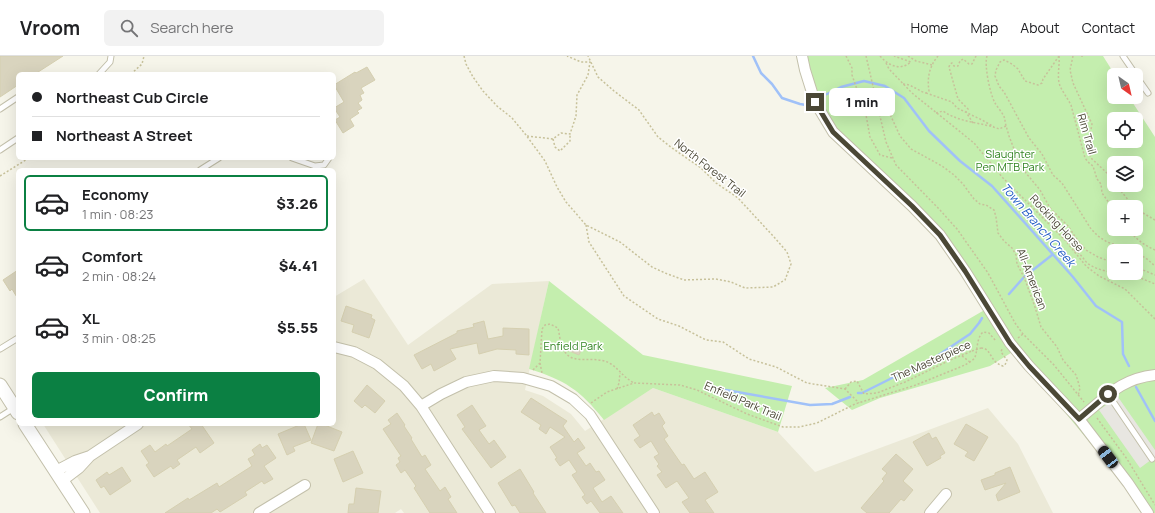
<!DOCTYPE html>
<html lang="en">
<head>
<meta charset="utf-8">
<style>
  body { margin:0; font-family:Manrope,sans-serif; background:#f2f2f2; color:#202124; height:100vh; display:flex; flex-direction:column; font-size:15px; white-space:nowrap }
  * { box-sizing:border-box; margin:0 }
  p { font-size:13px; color:#757577 }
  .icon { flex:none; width:22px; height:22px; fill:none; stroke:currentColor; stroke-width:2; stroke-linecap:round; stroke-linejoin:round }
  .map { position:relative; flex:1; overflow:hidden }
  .drawer { position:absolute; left:16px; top:112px; width:320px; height:258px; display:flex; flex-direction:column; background:#fff; border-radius:6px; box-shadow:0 4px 16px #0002 }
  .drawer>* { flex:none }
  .banner { position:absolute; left:16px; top:16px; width:320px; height:88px; border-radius:6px; box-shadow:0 4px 16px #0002; display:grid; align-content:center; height:88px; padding:0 16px; background:#fff }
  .needle { width:26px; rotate:146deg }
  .buttons { position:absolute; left:1107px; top:12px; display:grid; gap:8px }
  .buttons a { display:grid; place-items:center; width:36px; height:36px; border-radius:6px; background:#fff; box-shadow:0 4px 16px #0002; font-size:20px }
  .end { position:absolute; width:18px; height:18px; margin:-9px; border:5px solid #4b4836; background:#fff; box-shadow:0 0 0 2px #fff }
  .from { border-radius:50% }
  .bubble { position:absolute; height:28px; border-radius:6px; background:#fff; box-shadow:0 4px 16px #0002; font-size:13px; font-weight:800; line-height:28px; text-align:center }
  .car { position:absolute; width:12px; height:24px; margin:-12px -6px; border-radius:5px; box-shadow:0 0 3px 1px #0007; background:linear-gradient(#222 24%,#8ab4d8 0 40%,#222 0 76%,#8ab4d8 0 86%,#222 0) }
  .banner b { display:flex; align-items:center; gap:14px; height:38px; font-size:15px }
  .banner b+b { border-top:1px solid #e0e0e0 }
  .banner i { width:10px; height:10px; background:#202124 }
  ul { padding:7px 0 0; list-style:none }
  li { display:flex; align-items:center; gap:12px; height:56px; margin:0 8px 6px; padding:0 8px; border:2px solid transparent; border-radius:6px }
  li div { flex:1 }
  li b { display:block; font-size:15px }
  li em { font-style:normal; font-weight:800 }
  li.on { border-color:#0b8043 }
  li>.icon { width:36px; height:36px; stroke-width:1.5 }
  .primary-button { display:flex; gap:8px; margin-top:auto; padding:8px 16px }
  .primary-button a { flex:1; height:46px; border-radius:6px; background:#0b8043; color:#fff; font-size:16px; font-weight:800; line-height:46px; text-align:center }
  header { display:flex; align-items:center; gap:24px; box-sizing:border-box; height:56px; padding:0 20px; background:#fff; border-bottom:1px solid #e0e0e0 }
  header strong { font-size:19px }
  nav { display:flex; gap:22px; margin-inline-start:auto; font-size:14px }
  .search { width:280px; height:36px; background:#f2f2f2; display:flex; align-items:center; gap:10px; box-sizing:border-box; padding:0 14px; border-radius:6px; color:#757577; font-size:15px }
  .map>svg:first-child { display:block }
  .residential { fill:#ebe9d7 }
  .green { fill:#c4eeae; fill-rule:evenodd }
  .parking { fill:#e8e6e1 }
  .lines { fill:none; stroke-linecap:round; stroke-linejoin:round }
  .stream { stroke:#a0c1f8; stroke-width:2.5 }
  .building { fill:#d9d4be; stroke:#d5cfb0 }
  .service-casing { stroke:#c3c0ab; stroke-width:7 }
  .minor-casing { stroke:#c3c0ab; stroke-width:12 }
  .tertiary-casing { stroke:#c3c0ab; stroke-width:15 }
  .path { stroke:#c7c19a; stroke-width:1.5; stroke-dasharray:2 2; stroke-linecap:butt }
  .service { stroke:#fff; stroke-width:5 }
  .minor { stroke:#fff; stroke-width:10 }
  .tertiary { stroke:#fff; stroke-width:13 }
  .path-bridge { stroke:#c7c19a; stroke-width:1.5; stroke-dasharray:2 2; stroke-linecap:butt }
  .route { stroke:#4b4836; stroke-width:5 }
  .labels { text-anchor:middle; stroke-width:3; stroke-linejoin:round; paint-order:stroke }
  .street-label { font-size:11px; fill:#4b4836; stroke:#fff }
  .park-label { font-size:11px; fill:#328522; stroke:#fff }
  .water-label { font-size:12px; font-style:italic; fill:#225dc5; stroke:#fff }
</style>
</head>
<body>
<header>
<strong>Vroom</strong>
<div class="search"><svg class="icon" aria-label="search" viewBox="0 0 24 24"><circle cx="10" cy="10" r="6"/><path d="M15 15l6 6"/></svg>Search here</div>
<nav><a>Home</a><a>Map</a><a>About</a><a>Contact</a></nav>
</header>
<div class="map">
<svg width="1155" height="457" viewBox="0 0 1155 457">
  <rect width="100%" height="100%" fill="#f6f5ea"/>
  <path class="residential" d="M364,223l44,66 84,-61 57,-3 -24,109 18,6 28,18 14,17 68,-43 125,44 37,40 173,-64 30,36 35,69h-649l-3,-4 -6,4h-295l-57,-89h291v-127z"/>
  <path class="green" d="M798,0h305l12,19 -1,22h15l26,40v376h-7l-90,-109 8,-7 -8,-2 -39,-47 -29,18 -110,32 -28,12 -27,-22 38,-8 125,-72 -49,-72 -112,-114zM1114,63h22v22h-22zM1114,107h22v22h-22zM1114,151h22v22h-22zM1114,195h22v22h-22z
    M549,225l94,74 149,31 -14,46 -125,-44 -49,32c-24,-30 -39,-40 -75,-51z"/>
  <path class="parking" d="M1118,341l37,53v7l-15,11 -41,-58z"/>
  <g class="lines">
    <path class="stream" d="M753,0l8,17 11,11 10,14 18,6 6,1 6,-3
      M817,43l24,-12 23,-6 21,5 19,12 25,33 31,30 32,25 81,91 23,29 26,16 1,32 6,12
      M1009,238l15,-17 28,-22
      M1136,331l19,34
      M726,334l84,15 22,-1 18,-7
      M858,337h4l40,-20 17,-5 51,-34 9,-11 3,-5"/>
  </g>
  <path class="building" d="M0,0h63l-28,18h-17v11l-18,12z
    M367,11l8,13 -14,8 3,5 -4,2 2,5 -4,3 4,5 -5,3 2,2 -9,6 4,7 -11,7 -8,-13 5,-3 -6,-9 10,-6 -10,-17 21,-13 1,1z
    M18,214v29l-6,-10 -2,2 -7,-11z
    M346,250l26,9 -1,3 4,2 -6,18 -17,-6 2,-7 -13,-4z
    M484,265l4,18 15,-3v-8l26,1v26l-13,-1v-4l-19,-1 -18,5 -2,-11 -27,6 6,10 -22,12 -3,-7 -9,5 -8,-14 43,-22v-2l17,-4 -1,-3z
    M571,286l11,6 -3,7 -12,-5z
    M367,329l18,16 -10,12 -10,-8 -3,3 -8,-7z
    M531,342l36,23 -4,5 11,16 4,-4 7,10 -8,5 9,13 4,-3 6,9 3,-1 6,9 -12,8 9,14 9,-6 12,17h-23l-9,-12 -4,3 -5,-7 3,-2 -13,-20 5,-3 -8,-12 -9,6 -5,-7 2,-1 -7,-11 15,-10 -15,-10 -4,7 -7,-5 2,-4 -20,-13z
    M472,349l14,21 -7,4 10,14 5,-4 12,17 -15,11 -29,-39 3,-2 -8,-12z
    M652,356l2,4 5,-3 6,10 -3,3 6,10 -4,3 18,26 2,-1 10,15 11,-7 13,20 -13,8 9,13h-24l-8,-11 7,-4 -12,-17 -11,7 -9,-13 5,-3 -5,-6 2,-2 -5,-7 5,-3 -8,-13 -11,7 -6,-8 6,-4 -7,-11z
    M397,357l8,12 -1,1 8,12 -1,1 11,18 3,-2 6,10 -6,4 15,22 5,-4 6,10 -3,2 9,14h-27l-16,-25 2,-2 -11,-16 -4,3 -5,-8 4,-3 -2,-4 3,-2 -18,-27 8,-5 -3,-4z
    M188,368h13l13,19 -14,10 -4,-6 -19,13 3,4 -7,5 -2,-3 -17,11 -8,-12 3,-2 -8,-12 9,-6 5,7 11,-8 1,2 25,-17z
    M302,368h2l7,16 -18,7 2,4 -8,4 -9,-21z
    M318,368h4l20,8 -8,19 -23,-8z
    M966,368l22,13 -14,24 -9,-5 3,-4 -14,-8z
    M929,377l3,6 4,-2 9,16 -5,3 1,2 -14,8 -14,-24z
    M260,388l2,4 5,-3 9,13 -12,8 9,13 -9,5 -2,-3 -17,11 2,3 -27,17 -3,-3 -6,4h-46l23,-15 1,2 28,-17 2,4 33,-21 -4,-7 7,-4 -3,-5z
    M353,395l10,22 -20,9 -9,-23z
    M896,398l17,15 -10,12 10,9 -9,11 -3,-2 -12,14h-22l-6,-5 23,-27 -2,-2 5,-6 -5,-4z
    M122,411l9,14 -21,14 -6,-9 -3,2 -5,-8 11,-8 2,3z
    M1010,411l10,25 -22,9 -2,-6 10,-12 -21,7 -4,-10 14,-5v-2z
    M520,413l14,23 -1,1 13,20h-26l-5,-8 -3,1 -14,-23z
    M356,432l25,3 -3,22h-30l1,-9h5z"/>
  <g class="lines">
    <g class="service-casing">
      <path id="service" d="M1123,0l13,19
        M99,18l11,-12 1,-6
        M1136,20l12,17
        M0,53l18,-12
        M0,94l18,-12
        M292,102l23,8 9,-1 5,-7
        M200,114l19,-12
        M0,293l18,-11
        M1108,338l44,65
        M0,361l14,-9"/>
    </g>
    <g class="minor-casing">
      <path id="minor" d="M802,0l3,14 10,32 18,30 79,74 28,29 25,36 45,72 19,23 50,53 49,64 20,30
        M334,291l20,5 23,12 27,22 17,20 69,107
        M421,350l20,-12 25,-12 28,-6 29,2 28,8 22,13 17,16 64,98
        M1079,363c27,-21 40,-40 76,-44
        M56,415l19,-10 15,-5
        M62,425l17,-13 11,-12 48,-32
        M259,457l46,-28
        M930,457l16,-19"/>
    </g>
    <g class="tertiary-casing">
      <path id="tertiary" d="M0,329l18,28
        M25,368l58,89"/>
    </g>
    <path class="path" d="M464,0l2,8 7,13 10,14 14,15 15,12 14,17 19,26 12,26 9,15 20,23 34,17 32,25 13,6 19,7 32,-1 15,3 14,6 28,-1 12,-7 6,-16 -4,-12 -13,-15 -36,-39 -22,-15 -15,-15 -29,-20 -14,-11 -19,-27 -25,-19 -16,-14 -10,-21
      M846,0l6,12v7l14,40 4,22 10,18 12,3
      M880,0c9,10 20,15 31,6l-17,-6
      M908,0l8,5 16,4
      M987,0c-3,9 3,38 8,47 3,5 8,10 10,16v3l4,14 12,31 19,23 10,18 18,18 8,12 10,12 12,7 16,6
      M1059,0l-16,23 -1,4 -4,2 -13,-4 -7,-12 -6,-5 -8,-4 -4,2 -4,8 -1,6 4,10 5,6 25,46 13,16 11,21 9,8 29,46 7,7 9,6 27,9
      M1059,0c1,10 -3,23 2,32 3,6 7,11 10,17l14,53 3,4 5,4 4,13 4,5 1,9 12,17
      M1073,0l-3,14 3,13 19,41 -4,23 1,6 2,5 17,16 6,9
      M1081,0h2
      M886,7l3,6 23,24 62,50 29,35 62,62 21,26 13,10 26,13 30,30
      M131,18l11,-10 2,-8
      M903,28c9,0 15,7 23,9l3,-2c-2,-13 0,-24 9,-35
      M858,37l13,1
      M926,37l26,9 5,6 25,12 12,7
      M877,40l7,5 16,35 11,13 31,17 12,9 9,9 11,15 6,5 6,1 8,5 2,7 2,16 6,8 8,7 4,7 1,9 7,13 11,30 6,20 16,20 6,13 13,15 4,13 -2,8
      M936,57l7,-2c17,12 38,11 56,18l7,-3
      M973,67l-7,-11 2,-3 -10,-10 -9,-32 1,-3 2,-1 2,3h4l2,-5 3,-2 6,5h3l4,-8
      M527,80l26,3 8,-6 9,1 6,-18 1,-21 11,-20 2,-13h-9l-14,-6
      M553,83l2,8 5,4 10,-10v-7
      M886,86l10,23 44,45 17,19 31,44 27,50 8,11 31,31 30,37
      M0,120l29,-18
      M1116,129l18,22
      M1136,153l19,11
      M586,169l3,17 35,54 34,23 21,7 27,14 17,2 26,17 27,8 31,16 38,6 14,14
      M1129,173c6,10 15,16 26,21
      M1074,194c7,4 8,7 13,13 8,6 18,8 27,10
      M1136,196l11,7 8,7
      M1136,211l19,8
      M1114,217l19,2 22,9
      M1018,282l5,-4
      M981,292c11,0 8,14 22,18l2,-1 2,-5 -6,-8 1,-3
      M962,300l8,6
      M540,307l2,10
      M533,314l7,-7 2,-34 3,-4 5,-1 8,4c2,8 2,17 7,24 9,14 30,2 46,12 8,5 12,13 23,19
      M617,333l2,-6 1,-10
      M845,333l6,-7 6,-1 7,13 13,-1 28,-11 43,-21 24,-10
      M591,347l16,-11 27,-9 46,2 17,5 50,24 36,13h16l18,-4 38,-19 61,-19 49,-20c3,-2 8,-4 10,-8 3,-8 1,-18 8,-25l6,1 7,8
      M1097,362l30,41 28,46"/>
    <use href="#service" class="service"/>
    <use href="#minor" class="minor"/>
    <use href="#tertiary" class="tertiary"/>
    <path class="path-bridge" d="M866,0l20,86
      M972,295l9,-3"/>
  </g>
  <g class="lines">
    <path class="route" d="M815,46l18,30 79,74 28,29 25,36 45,72 19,23 50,53 29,-25"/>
  </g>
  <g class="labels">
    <g class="street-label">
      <text transform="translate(1087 78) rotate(74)" y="4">Rim Trail</text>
      <text transform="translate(710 112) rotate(38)" y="4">North Forest Trail</text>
      <text transform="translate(1057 167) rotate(47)" y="4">Rocking Horse</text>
      <text transform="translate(1032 223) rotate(69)" y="4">All-American</text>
      <text transform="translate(931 305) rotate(-24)" y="4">The Masterpiece</text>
      <text transform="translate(743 345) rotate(23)" y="4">Enfield Park Trail</text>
    </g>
    <g class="park-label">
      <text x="1010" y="102">Slaughter<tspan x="1010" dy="13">Pen MTB Park</tspan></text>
      <text x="573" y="294">Enfield Park</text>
    </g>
    <g class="water-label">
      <text transform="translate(1038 169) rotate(49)" y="4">Town Branch Creek</text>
    </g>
  </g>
</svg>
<div class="buttons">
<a><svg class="needle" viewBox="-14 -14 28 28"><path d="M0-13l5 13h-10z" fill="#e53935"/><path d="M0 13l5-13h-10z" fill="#757577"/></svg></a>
<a><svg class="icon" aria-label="locate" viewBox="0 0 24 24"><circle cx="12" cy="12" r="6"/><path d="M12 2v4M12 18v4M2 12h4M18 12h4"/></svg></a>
<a><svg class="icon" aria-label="layers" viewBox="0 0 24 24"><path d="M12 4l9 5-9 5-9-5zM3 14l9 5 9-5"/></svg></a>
<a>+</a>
<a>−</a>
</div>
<i class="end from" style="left:1108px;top:338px"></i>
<i class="end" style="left:815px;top:46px"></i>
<div class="bubble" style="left:829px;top:32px;width:66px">1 min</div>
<i class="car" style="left:1108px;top:401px;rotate:323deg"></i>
<div class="banner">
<b><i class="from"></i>Northeast Cub Circle</b>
<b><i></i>Northeast A Street</b>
</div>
<section class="drawer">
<ul>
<li class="on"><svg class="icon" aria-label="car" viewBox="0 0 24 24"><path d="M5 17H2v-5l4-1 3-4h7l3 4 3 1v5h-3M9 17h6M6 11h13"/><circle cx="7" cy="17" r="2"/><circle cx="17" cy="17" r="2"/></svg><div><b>Economy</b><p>1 min · 08:23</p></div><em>$3.26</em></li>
<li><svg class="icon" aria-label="car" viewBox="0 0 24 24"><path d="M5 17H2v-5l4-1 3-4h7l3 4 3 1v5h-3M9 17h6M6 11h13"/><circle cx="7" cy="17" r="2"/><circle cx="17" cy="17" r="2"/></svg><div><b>Comfort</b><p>2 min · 08:24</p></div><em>$4.41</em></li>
<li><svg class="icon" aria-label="car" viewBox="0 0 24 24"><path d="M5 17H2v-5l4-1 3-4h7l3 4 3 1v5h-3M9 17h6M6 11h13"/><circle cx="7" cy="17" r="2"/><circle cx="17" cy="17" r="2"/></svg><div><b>XL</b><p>3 min · 08:25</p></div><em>$5.55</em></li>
</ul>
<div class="primary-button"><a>Confirm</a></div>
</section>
</div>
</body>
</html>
